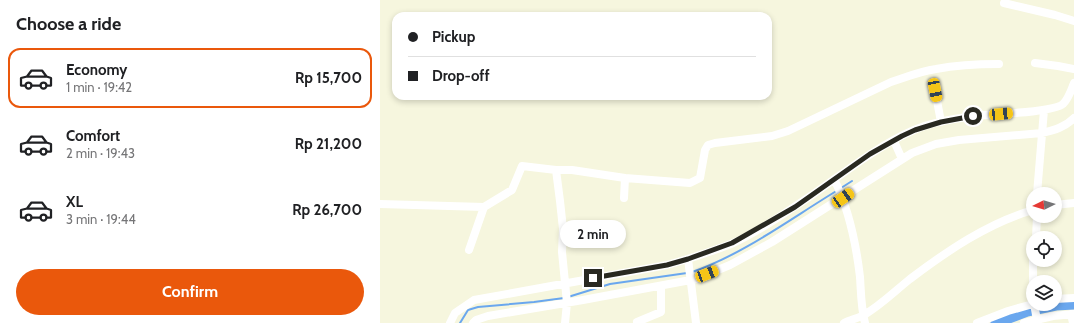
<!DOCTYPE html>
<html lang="en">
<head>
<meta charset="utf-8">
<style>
  body { margin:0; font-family:Cabin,sans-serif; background:#f2f2f2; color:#202124; height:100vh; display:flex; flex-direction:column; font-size:15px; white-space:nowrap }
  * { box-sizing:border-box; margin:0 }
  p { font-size:13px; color:#757577 }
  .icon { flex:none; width:22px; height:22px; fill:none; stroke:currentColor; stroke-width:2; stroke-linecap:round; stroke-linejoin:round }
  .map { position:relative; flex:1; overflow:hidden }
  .panel { display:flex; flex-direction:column; background:#fff; width:380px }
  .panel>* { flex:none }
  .top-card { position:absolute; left:12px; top:12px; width:380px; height:88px; border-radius:12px; box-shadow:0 2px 6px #0003; display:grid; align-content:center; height:88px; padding:0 16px; background:#fff }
  .needle { width:26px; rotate:265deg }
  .buttons { position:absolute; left:646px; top:187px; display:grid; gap:8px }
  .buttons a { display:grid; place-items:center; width:36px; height:36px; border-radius:50%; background:#fff; box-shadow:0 2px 6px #0003; font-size:20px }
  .end { position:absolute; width:18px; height:18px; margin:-9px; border:5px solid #292921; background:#fff; box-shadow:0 0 0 2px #fff }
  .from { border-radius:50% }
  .bubble { position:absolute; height:28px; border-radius:14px; background:#fff; box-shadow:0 2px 6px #0003; font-size:13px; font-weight:700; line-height:28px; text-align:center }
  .car { position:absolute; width:12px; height:24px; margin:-12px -6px; border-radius:5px; box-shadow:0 0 3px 1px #0007; background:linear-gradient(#f5c518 24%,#345 0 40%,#f5c518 0 76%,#345 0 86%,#f5c518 0) }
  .top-card b { display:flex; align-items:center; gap:14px; height:38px; font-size:15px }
  .top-card b+b { border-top:1px solid #e0e0e0 }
  .top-card i { width:10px; height:10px; background:#202124 }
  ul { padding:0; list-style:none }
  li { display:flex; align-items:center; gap:12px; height:60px; margin:0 8px 6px; padding:0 8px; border:2px solid transparent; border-radius:12px }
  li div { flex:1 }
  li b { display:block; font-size:15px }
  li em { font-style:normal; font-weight:700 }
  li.on { border-color:#ea580c }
  li>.icon { width:36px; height:36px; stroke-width:1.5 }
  h2 { padding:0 16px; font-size:18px; line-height:48px }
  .cta { display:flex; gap:8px; margin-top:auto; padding:8px 16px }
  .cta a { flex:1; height:46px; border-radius:24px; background:#ea580c; color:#fff; font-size:16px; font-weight:700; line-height:46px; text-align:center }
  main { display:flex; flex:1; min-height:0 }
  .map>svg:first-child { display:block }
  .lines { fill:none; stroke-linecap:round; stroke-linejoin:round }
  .stream { stroke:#6aa7ee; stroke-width:2 }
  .river { stroke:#6aa7ee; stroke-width:11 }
  .minor { stroke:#fff; stroke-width:8 }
  .route { stroke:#292921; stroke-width:5 }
</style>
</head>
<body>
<main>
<section class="panel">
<h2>Choose a ride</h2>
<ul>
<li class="on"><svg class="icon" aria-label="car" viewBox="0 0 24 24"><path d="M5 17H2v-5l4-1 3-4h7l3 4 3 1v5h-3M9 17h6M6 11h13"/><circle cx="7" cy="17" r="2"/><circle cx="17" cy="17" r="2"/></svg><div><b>Economy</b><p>1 min · 19:42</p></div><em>Rp 15,700</em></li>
<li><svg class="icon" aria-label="car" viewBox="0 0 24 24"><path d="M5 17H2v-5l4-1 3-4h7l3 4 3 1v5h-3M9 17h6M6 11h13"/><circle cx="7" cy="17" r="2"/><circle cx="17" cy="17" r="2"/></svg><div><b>Comfort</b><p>2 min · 19:43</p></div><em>Rp 21,200</em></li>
<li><svg class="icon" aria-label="car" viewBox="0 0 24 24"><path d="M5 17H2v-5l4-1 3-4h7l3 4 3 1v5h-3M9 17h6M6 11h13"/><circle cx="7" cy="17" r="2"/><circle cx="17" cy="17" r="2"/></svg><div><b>XL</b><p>3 min · 19:44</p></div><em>Rp 26,700</em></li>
</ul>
<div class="cta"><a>Confirm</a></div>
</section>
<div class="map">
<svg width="694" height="323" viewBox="0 0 694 323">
  <rect width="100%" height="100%" fill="#f6f6de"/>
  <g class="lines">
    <path class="stream" d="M461,188l11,-7
      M312,272c52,-18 98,-53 146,-82
      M188,297l42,-13 77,-11
      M80,323l8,-13 10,-3 56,-5 30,-4"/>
    <path class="river" d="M616,323l31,-12 29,-6 18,-1"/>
    <path class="minor" d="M624,3l51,12 19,6
      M655,63l23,3 16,3
      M555,90l6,32
      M514,141l8,18
      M245,178l65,5 10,-5 5,-28 3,-5 7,-2 57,-7 16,-5 103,-49c15,-5 30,-11 45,-13 21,-4 42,-5 63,-5
      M454,179c15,30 22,64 26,98 1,15 1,31 5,46
      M657,194l7,-84
      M0,204l104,3
      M675,205l19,-2
      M656,238l1,-22
      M89,250l15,-43 28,-17 10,-24 34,4
      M308,259l8,64
      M653,282v-22
      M675,299l19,-1
      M654,304l3,16
      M691,314l2,9
      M257,322l24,-10v-26
      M70,323l5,-10 19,-13 193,-35c22,-6 43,-13 64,-21 20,-9 44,-24 63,-37 40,-25 76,-58 120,-77 18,-8 39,-11 59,-14 17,-2 79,-3 90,-12 6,-6 8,-14 11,-21
      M93,323l3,-3 12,-4 95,-16 113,-21 34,-14 42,-23 140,-89 24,-9 23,-4 83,-7c13,-3 23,-6 32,-15
      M185,323l2,-20 -5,-51 1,-23 -3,-28 -4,-31h16l53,8 -1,20
      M464,323c6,-3 14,-5 20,-8 17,-10 31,-24 46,-36 37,-28 78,-56 123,-69
      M597,323l31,-12 25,-7
      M644,323l29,-7 21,-2"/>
  </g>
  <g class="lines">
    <path class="route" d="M213,278l74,-13 21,-6 44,-16 63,-36 75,-53 32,-18 13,-6 26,-8 32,-6"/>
  </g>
</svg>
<div class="buttons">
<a><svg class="needle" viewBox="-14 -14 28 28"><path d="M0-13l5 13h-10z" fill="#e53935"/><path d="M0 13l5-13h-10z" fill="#757577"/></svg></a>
<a><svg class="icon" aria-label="locate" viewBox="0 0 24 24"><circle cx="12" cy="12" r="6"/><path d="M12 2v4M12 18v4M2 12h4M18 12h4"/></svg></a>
<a><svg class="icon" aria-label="layers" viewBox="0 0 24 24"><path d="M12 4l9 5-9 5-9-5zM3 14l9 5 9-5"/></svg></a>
</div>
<i class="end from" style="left:593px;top:116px"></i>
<i class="end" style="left:213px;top:278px"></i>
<div class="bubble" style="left:180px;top:220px;width:66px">2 min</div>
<i class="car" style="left:555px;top:90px;rotate:169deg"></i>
<i class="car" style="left:621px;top:114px;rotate:85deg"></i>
<i class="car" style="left:463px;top:198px;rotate:56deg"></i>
<i class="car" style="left:327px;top:274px;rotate:69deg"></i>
<div class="top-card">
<b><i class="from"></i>Pickup</b>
<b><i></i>Drop-off</b>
</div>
</div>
</main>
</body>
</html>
